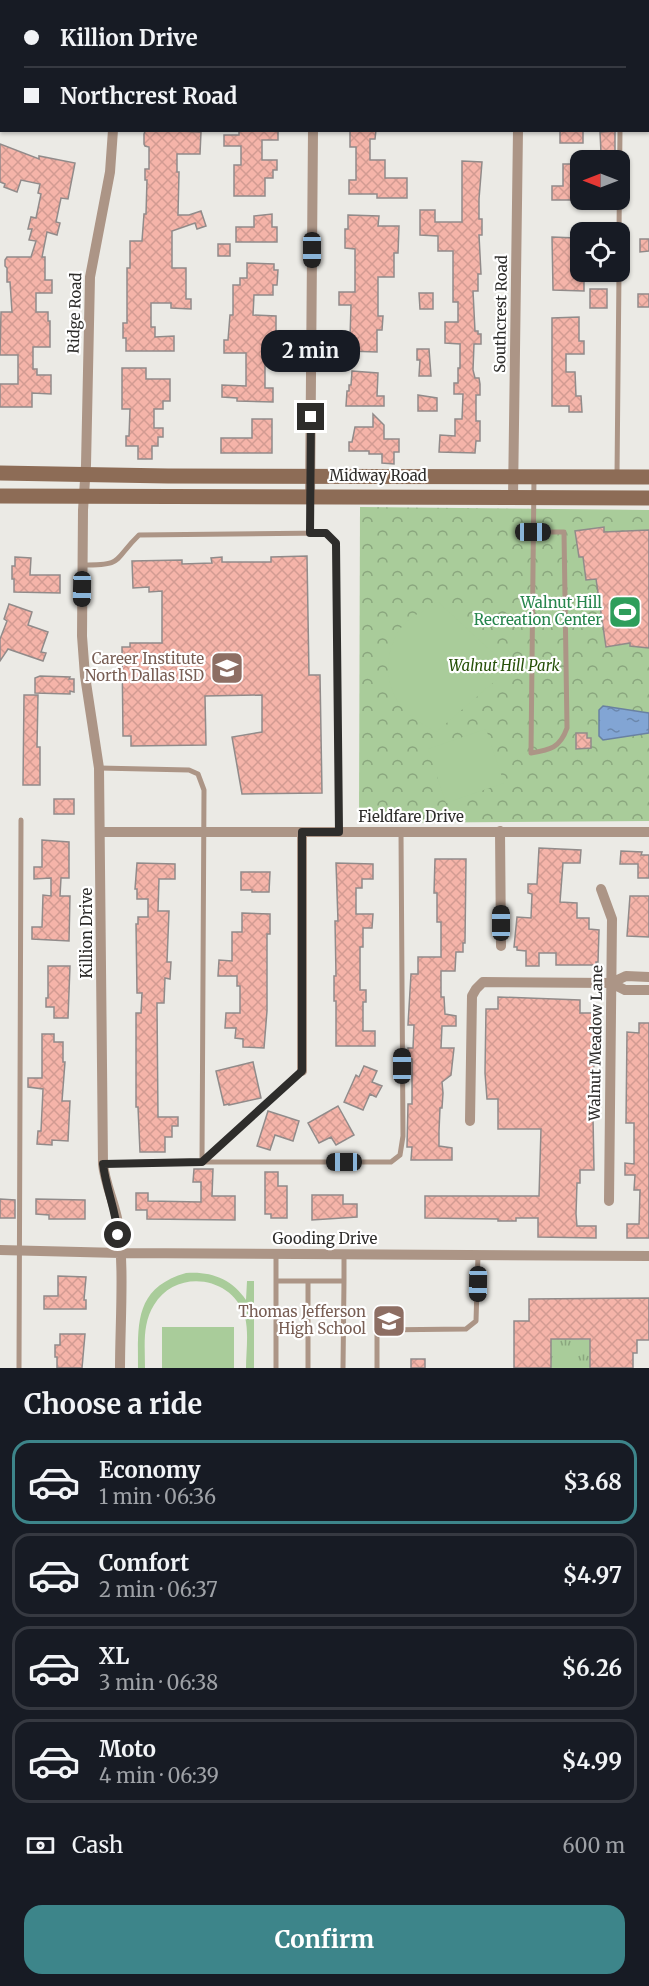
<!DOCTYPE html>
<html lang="en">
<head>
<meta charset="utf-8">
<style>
  body { margin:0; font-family:Merriweather,serif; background:#242831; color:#f1f3f6; height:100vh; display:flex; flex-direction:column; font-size:22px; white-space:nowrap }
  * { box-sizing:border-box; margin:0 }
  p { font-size:20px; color:#9ea1a6 }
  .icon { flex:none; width:33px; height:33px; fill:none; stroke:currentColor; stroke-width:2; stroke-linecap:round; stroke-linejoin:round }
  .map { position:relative; height:1368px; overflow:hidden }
  .panel { display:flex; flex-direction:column; background:#171b24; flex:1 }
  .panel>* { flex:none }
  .banner { position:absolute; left:0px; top:0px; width:650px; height:132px; box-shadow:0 2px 4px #0004; display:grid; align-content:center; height:132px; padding:0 24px; background:#171b24 }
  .needle { width:39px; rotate:270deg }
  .buttons { position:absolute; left:570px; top:150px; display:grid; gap:12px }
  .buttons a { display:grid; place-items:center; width:60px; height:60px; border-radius:12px; background:#171b24; box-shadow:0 2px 4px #0004; font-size:30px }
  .end { position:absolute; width:27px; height:27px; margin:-14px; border:8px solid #2e2d2b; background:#fff; box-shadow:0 0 0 3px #fff }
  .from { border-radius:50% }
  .bubble { position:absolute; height:42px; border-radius:18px; background:#171b24; box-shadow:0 2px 4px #0004; font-size:20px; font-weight:700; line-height:42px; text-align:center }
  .car { position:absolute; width:18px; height:36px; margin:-18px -9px; border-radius:8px; box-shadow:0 0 4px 2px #0007; background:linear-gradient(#222 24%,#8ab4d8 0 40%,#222 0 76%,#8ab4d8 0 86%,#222 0) }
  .banner b { display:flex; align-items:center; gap:21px; height:57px; font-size:22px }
  .banner b+b { border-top:2px solid #363941 }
  .banner i { width:15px; height:15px; background:#f1f3f6 }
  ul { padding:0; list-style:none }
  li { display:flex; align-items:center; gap:18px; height:84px; margin:0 12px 9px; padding:0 12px; border:3px solid #363941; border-radius:18px }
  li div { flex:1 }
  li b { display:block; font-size:22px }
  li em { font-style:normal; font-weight:700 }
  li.selected { border-color:#3d858a }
  li>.icon { width:54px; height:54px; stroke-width:1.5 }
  h2 { padding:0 24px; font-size:27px; line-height:72px }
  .pay { display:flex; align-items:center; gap:15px; height:66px; padding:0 24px; font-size:22px }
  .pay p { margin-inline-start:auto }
  .cta { display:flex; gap:12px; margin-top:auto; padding:12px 24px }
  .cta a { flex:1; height:69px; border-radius:18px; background:#3d858a; color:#fff; font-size:24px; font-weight:700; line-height:69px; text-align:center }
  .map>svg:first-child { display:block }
  .grass { fill:url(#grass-tufts) }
  .park { fill:url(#park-crowns) }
  .garden { fill:#a9cc9a }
  .water { fill:url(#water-ripples); stroke:#6981a1; stroke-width:1.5 }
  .building { fill:url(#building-cross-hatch); stroke:#918b8a; stroke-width:1.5 }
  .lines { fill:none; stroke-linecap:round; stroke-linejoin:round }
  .lane { stroke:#ac9586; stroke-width:5 }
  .street { stroke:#ac9586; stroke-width:10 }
  .secondary { stroke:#8d6c56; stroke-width:15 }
  .route { stroke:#2e2d2b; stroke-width:8 }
  .labels { text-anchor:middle; stroke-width:4.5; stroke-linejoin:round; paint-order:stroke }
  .street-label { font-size:15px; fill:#2e2d2b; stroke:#fff }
  .leisure-label { font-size:15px; fill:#27864d; stroke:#fff; text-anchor:end }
  .education-label { font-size:15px; fill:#785e54; stroke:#fff; text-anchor:end }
  .park-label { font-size:15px; font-style:italic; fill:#275109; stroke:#fff }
</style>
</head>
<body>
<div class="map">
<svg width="649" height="1368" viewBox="0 0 649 1368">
  <defs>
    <pattern id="grass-tufts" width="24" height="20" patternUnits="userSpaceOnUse" patternTransform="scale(1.5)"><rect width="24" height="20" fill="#a9cc9a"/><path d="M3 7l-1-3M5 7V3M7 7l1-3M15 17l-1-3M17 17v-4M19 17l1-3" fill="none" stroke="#8aa67e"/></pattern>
    <pattern id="park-crowns" width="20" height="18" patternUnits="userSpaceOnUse" patternTransform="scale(1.5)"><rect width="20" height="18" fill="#a9cc9a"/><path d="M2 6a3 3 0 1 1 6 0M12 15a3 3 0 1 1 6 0" fill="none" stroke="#8aa67e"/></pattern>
    <pattern id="water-ripples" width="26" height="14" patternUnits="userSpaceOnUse" patternTransform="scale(1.5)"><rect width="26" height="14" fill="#82a5d4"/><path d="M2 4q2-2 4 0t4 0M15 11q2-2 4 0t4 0" fill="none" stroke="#6b87ac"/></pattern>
    <pattern id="building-cross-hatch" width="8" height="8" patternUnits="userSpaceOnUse" patternTransform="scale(1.5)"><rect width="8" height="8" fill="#f5b4a9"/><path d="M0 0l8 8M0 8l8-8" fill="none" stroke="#d29b92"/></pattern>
  </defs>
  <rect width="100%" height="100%" fill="#ebeae5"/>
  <path class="grass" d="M551,1323l12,16 45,1 -18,28h-39z"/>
  <path class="park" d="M360,507l289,3v311l-290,2z"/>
  <path class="garden" d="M437,601l66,61 -1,13 -67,58c-7,-8 -19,-11 -27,-19 -26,-24 -26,-67 -2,-92 9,-9 24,-12 31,-21z
    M486,729l18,54 -58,20 -18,-54z
    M186,1273c25,-2 46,6 60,27l1,-19h7v87h-8c0,-16 3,-35 -1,-51 -12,-41 -69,-49 -91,-12 -12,19 -9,41 -9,63h-7c0,-44 -4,-80 48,-95z
    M162,1327h72v41h-72z"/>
  <path class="water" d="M603,706l46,7v20l-46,7 -4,-4v-26z"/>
  <path class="building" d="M157,130l44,2 -1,22h-23v18h2l-1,43h11l12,-4 5,15 -9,3 -2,-6 -23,8v37h14v31h5v10l-20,-1v-5h-20v24h4v10l19,-1v15h-48v-13h-3v-15h4v-55h3v-27h12l2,-27h2l1,-34h-2v-11h4v-22l-4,-1 -1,-2v-10l1,-3z
    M239,130l39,1v9h-16v20h15v10h-4v8h-8v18h-31v-31h7v-19h-17v-11h15z
    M350,130h26l-1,9h-5v21h15v18h22v20h-30v-4h-28v-14h7v-33h-6z
    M560,130h23v13h-23z
    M615,131v21l-14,1 -1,-21z
    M0,144l39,15v-3l36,7 -7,36 -7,-1 -5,24 4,1 -3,12 -10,-3 -5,25h3v23h7v13h-16v19h12v9h2v26h-17v22h4v6h14v19l-19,-1v14h-32v-23h18v-29h-18l1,-43h11l-2,-30h-3v-14l-2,-2v-6l2,-3h24l5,-16 -7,-1 3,-11h-4l3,-12 5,1 5,-24 -3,-1 2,-9 -19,-4 -4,12 -13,-5 1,-3 -5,-2z
    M462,161l20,1 -3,37v20h3v16h-3l2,39h-3v17h-5l2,40h3v3h3v10h-7l-1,26 2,8h4l1,6v11h-4v26h4v20h-4l-1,12 -36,-1 1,-17 15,1v-17h7l1,-25h-9v-11h4v-15h2v-24l-15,-1v-21h13v-20h-5v-51h-15v-15l-18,-1v-25h15v12h27z
    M563,164h17v36h-28v-14h11z
    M272,214v13h5v15h-41v-15h18v-11z
    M348,215l31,1 -1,10h21l-1,27h-4v24h-16v39h5l-1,14h-5v22l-30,-1v-13h3l1,-33h-12v-13h16v-43l-10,-1v-19h3z
    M552,237l24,1 -1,30h5v13h4v10l-31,-1z
    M640,239h9v12l-9,1z
    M218,244h12v12h-12z
    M247,263l27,1v6h4l-1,15h-4v10h-19l-1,20 23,1v37h-11v35h8v14l-36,-1v-3l-15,-1v-12l24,1v-33h-22v-13h4l2,-25h3v-30h7v-7h7z
    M590,289h17v19h-17z
    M419,293h14v16h-13z
    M638,294h11v13h-11z
    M579,317v24h5v13h-18v18h9l1,24h5l1,16h-13v-6h-17v-88z
    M417,349h12l2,27h-12l1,-16h-3z
    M122,368h24v11h24v22h-7v8h-9v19h9v9h-5v9h-6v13h-14v-13h-12v-10h3l1,-27h-8z
    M352,371l26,2 -1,23h7v10h-38l1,-15h2v-6h2z
    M418,395l19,3v13h-19z
    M373,414l11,11v14h15v13h-5v12l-12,-1v-9h-13v-3h-20v-9h3l3,-15h18z
    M252,419h20v34h-51v-15h31z
    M604,527v5l45,-2v118l-19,-2v-3l-24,4 -10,-68 -10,1 -3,-23h-4l-4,-26z
    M307,556l2,119h11l2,118 -80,1 -10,-57 30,-5v-37l-57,1 1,49 -75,1v-10h-8l-1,-89h8v-4h32v-52l-13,1v-5l-16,1 -1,-27 50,-1v4l30,-1 -1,-5 11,-1v5h49v-5z
    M15,557l16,1 -1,17h30v18l-46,-1v-13h-2v-13h3z
    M9,604l23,8 -4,13 20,7 -7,20 5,1 -3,8 -35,-12 -8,12v-22l7,-18 -3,-2z
    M40,676l30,1 -1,2h5v13l-4,-1v3l-35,-1v-15z
    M24,695h14l-1,52h3v38h-17z
    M576,733h11v5h4v10l-15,1z
    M54,799h20v15h-20z
    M42,840l27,2v36h-8l-1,18h10l-1,45 -37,-2v-12h10l1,-32 8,1v-18l-17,1v-12h8z
    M539,848l42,2 -1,13h-17l-3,39 17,1v15h12v11l10,1 -1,32h-2v3h-40v-12h-17v13h-13v-15l-9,-1v-3h-3l3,-30 14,1 1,-24 -4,-1v-9h9z
    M621,851l21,1 -1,3h8v23h-11v-14h-18z
    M435,859h31l-1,84h-2v9h-7l-1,19h-14v26h3l1,17 11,2v10h-14l-1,22h13l-3,27 -9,7 1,11 -1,15h-2l-1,23v15l13,2v12h-41l1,-13h-5l1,-43h4v-45h-4v-11h5l1,-23h-6l3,-51h7v-17h23v-35h-4v-29h-3z
    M137,863l38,1v15h-16l-1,32h11l-2,51h4l-1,17 -5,-1 -1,25h-7l1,114h20v9h-6v11h-7v15h-25l-2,-45h-2v-94h5l1,-20h-5l-1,-69h2v-7h10v-18h-11v-10h-2z
    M336,863l37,1v15h-11v9h-6v26h17l-1,14h-9v19h-3v43h6v12h-3v29h12v15h-39v-45h-2v-25h2l-1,-55h3z
    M241,872h29l-1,20h-17v-2h-11z
    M630,896h19v41l-22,-1z
    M242,913l28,1v20h-3v77l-3,37 -21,-1v-8l-8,-1 1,-10h-11l1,-15h14v-27h-3v-10h-19l1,-16 13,1v-29h10z
    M48,966h22l-2,52h-14v-11h-8v-9h2z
    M498,997l82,3v13h13l-1,52h2l-1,12h-1l-1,40h2l1,53h-14v13h-3l-1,31 1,12h19v12l-58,-1v-19h-22v3h-18v-2l-73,-1v-22h114l2,-67h-43v-30h-11l-2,-26 1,-64h12z
    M639,1023h10v215h-22v-14h12l1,-34h-6l1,-15h-10v-12l9,1v-41h-8l1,-91 12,1z
    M42,1034h12v8h9v20h2l-3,39h8l-2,40 -16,-1v5l-15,-1 1,-13h3l2,-42 -15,-2v-9h14z
    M253,1062l8,36 -32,7v-1l-5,1 -8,-34z
    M364,1066l13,5 -5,11 10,4 -6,11 -6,-3 -7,16 -19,-8 12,-27 3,2z
    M338,1106l16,29 -18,10 -5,-8 -12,6 -11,-20z
    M268,1111l31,10 -6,20 -18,-6 -5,15 -13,-4z
    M194,1169h19l-1,27h23v24l-88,-1v-9h-11v-17h12v8l53,1v-20h-8z
    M265,1172h13v14h9v32h-16v-4h-6z
    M312,1195h31v9h14v13l-45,3z
    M0,1199l15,1v18h-15z
    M36,1199l49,1v19h-36v-4l-13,-1z
    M58,1276l28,1 -2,23h2v9h-42v-13h14z
    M649,1298v42h-12v13h-4v15h-43v-29h-39v29h-37v-47h15v-22z
    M60,1334h25l-3,34h-25v-11h-2v-12h5z
    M411,1359h14v9h-14z"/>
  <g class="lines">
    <path class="lane" d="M621,2v-2
      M619,232l1,-102
      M617,475l2,-203
      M310,499v34
      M533,532h31l3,196c-7,20 -17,22 -36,25l3,-275
      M83,565c42,0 29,-4 56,-30l187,-2c15,10 11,24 11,40l2,259
      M99,768l90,2 9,4 6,16 -2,372 -99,2
      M202,1162h189l9,-7 3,-19 -2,-304
      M202,1162l100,-91
      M344,1254v27
      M276,1281v-27
      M19,1368l2,-548
      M276,1368v-87h68l-1,87
      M308,1368v-87
      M377,1368v-38l89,-1 10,-8 2,-66"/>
    <path class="street" d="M115,2v-2
      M315,2v-2
      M519,2v-2
      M0,104h2
      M113,130l-3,42 -20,105 -4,188 -3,45 -1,126 3,40 14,92 4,396c2,19 10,35 14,54 8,44 3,104 3,150
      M513,498l5,-368
      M310,499l3,-369
      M500,831l1,115
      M101,832h548
      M601,889l11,30 -3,282
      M611,983l14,7h24
      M302,1071v-239
      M470,1121l2,-125 4,-7 7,-7 128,1 15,-7 23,1
      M0,1250l120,3 529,3"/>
    <path class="secondary" d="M0,473l168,3 481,1
      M0,496l649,2"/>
  </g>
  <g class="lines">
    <path class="route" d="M118,1235c-2,-24 -12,-46 -15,-71l99,-2 100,-91v-239h37l-3,-289 -10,-10h-16l1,-116"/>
  </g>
  <defs>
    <g id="stadium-square" transform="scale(1.725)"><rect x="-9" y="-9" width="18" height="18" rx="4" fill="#2e9e5b" stroke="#fff"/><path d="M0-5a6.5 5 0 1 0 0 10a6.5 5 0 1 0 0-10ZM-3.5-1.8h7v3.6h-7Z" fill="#fff"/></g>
    <g id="school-square" transform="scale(1.725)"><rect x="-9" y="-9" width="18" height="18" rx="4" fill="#8d6e63" stroke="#fff"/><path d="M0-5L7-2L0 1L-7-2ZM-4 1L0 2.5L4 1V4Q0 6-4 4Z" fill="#fff"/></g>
  </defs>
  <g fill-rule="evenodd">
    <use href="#stadium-square" x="625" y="612"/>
    <use href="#school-square" x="227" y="668"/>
    <use href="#school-square" x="389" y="1321"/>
  </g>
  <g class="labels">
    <g class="street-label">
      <text transform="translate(75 313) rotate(-88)" y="5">Ridge Road</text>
      <text transform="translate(501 314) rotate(-89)" y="5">Southcrest Road</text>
      <text x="378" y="481">Midway Road</text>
      <text x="411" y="822">Fieldfare Drive</text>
      <text transform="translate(87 933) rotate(-90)" y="5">Killion Drive</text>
      <text transform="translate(596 1043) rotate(-89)" y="5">Walnut Meadow Lane</text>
      <text x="325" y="1244">Gooding Drive</text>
    </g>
    <g class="leisure-label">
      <text x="602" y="608">Walnut Hill<tspan x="602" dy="17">Recreation Center</tspan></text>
    </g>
    <g class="education-label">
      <text x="204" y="664">Career Institute<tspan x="204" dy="17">North Dallas ISD</tspan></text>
      <text x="366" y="1317">Thomas Jefferson<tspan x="366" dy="17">High School</tspan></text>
    </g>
    <g class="park-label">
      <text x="504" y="671">Walnut Hill Park</text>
    </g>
  </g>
</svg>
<div class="buttons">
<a><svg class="needle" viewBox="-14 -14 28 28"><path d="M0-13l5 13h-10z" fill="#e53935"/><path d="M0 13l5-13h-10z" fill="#9ea1a6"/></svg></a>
<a><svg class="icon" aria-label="locate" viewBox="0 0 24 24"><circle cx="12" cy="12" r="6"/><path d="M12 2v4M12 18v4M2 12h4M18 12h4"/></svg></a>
</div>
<i class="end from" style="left:118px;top:1235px"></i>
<i class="end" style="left:311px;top:417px"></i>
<div class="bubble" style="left:261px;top:330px;width:99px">2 min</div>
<i class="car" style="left:312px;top:250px;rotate:180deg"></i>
<i class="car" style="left:533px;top:532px;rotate:90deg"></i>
<i class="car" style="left:82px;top:589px;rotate:181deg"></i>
<i class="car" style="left:501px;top:923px;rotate:0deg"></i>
<i class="car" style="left:402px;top:1066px;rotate:0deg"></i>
<i class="car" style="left:344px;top:1162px;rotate:270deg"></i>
<i class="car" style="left:478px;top:1284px;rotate:181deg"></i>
<div class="banner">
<b><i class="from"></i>Killion Drive</b>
<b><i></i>Northcrest Road</b>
</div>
</div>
<section class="panel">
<h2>Choose a ride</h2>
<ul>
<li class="selected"><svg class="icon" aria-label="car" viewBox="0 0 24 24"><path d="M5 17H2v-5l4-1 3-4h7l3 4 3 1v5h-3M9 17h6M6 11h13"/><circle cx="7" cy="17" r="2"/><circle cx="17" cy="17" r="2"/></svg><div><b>Economy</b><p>1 min · 06:36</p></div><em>$3.68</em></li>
<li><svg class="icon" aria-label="car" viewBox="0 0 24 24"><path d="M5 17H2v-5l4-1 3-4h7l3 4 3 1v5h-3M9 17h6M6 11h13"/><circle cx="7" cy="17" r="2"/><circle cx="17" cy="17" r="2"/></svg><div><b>Comfort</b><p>2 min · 06:37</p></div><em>$4.97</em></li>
<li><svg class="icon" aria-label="car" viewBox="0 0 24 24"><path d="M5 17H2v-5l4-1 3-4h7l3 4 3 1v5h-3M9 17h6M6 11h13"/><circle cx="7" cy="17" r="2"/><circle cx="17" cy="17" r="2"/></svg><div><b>XL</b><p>3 min · 06:38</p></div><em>$6.26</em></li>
<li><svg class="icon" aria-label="car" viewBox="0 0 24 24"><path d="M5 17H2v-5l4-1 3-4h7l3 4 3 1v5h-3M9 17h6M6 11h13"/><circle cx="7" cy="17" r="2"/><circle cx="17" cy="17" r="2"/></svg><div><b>Moto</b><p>4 min · 06:39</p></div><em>$4.99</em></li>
</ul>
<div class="pay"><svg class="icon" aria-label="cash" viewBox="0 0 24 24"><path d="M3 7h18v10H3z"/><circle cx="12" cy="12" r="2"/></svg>Cash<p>600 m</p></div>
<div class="cta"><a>Confirm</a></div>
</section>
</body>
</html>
